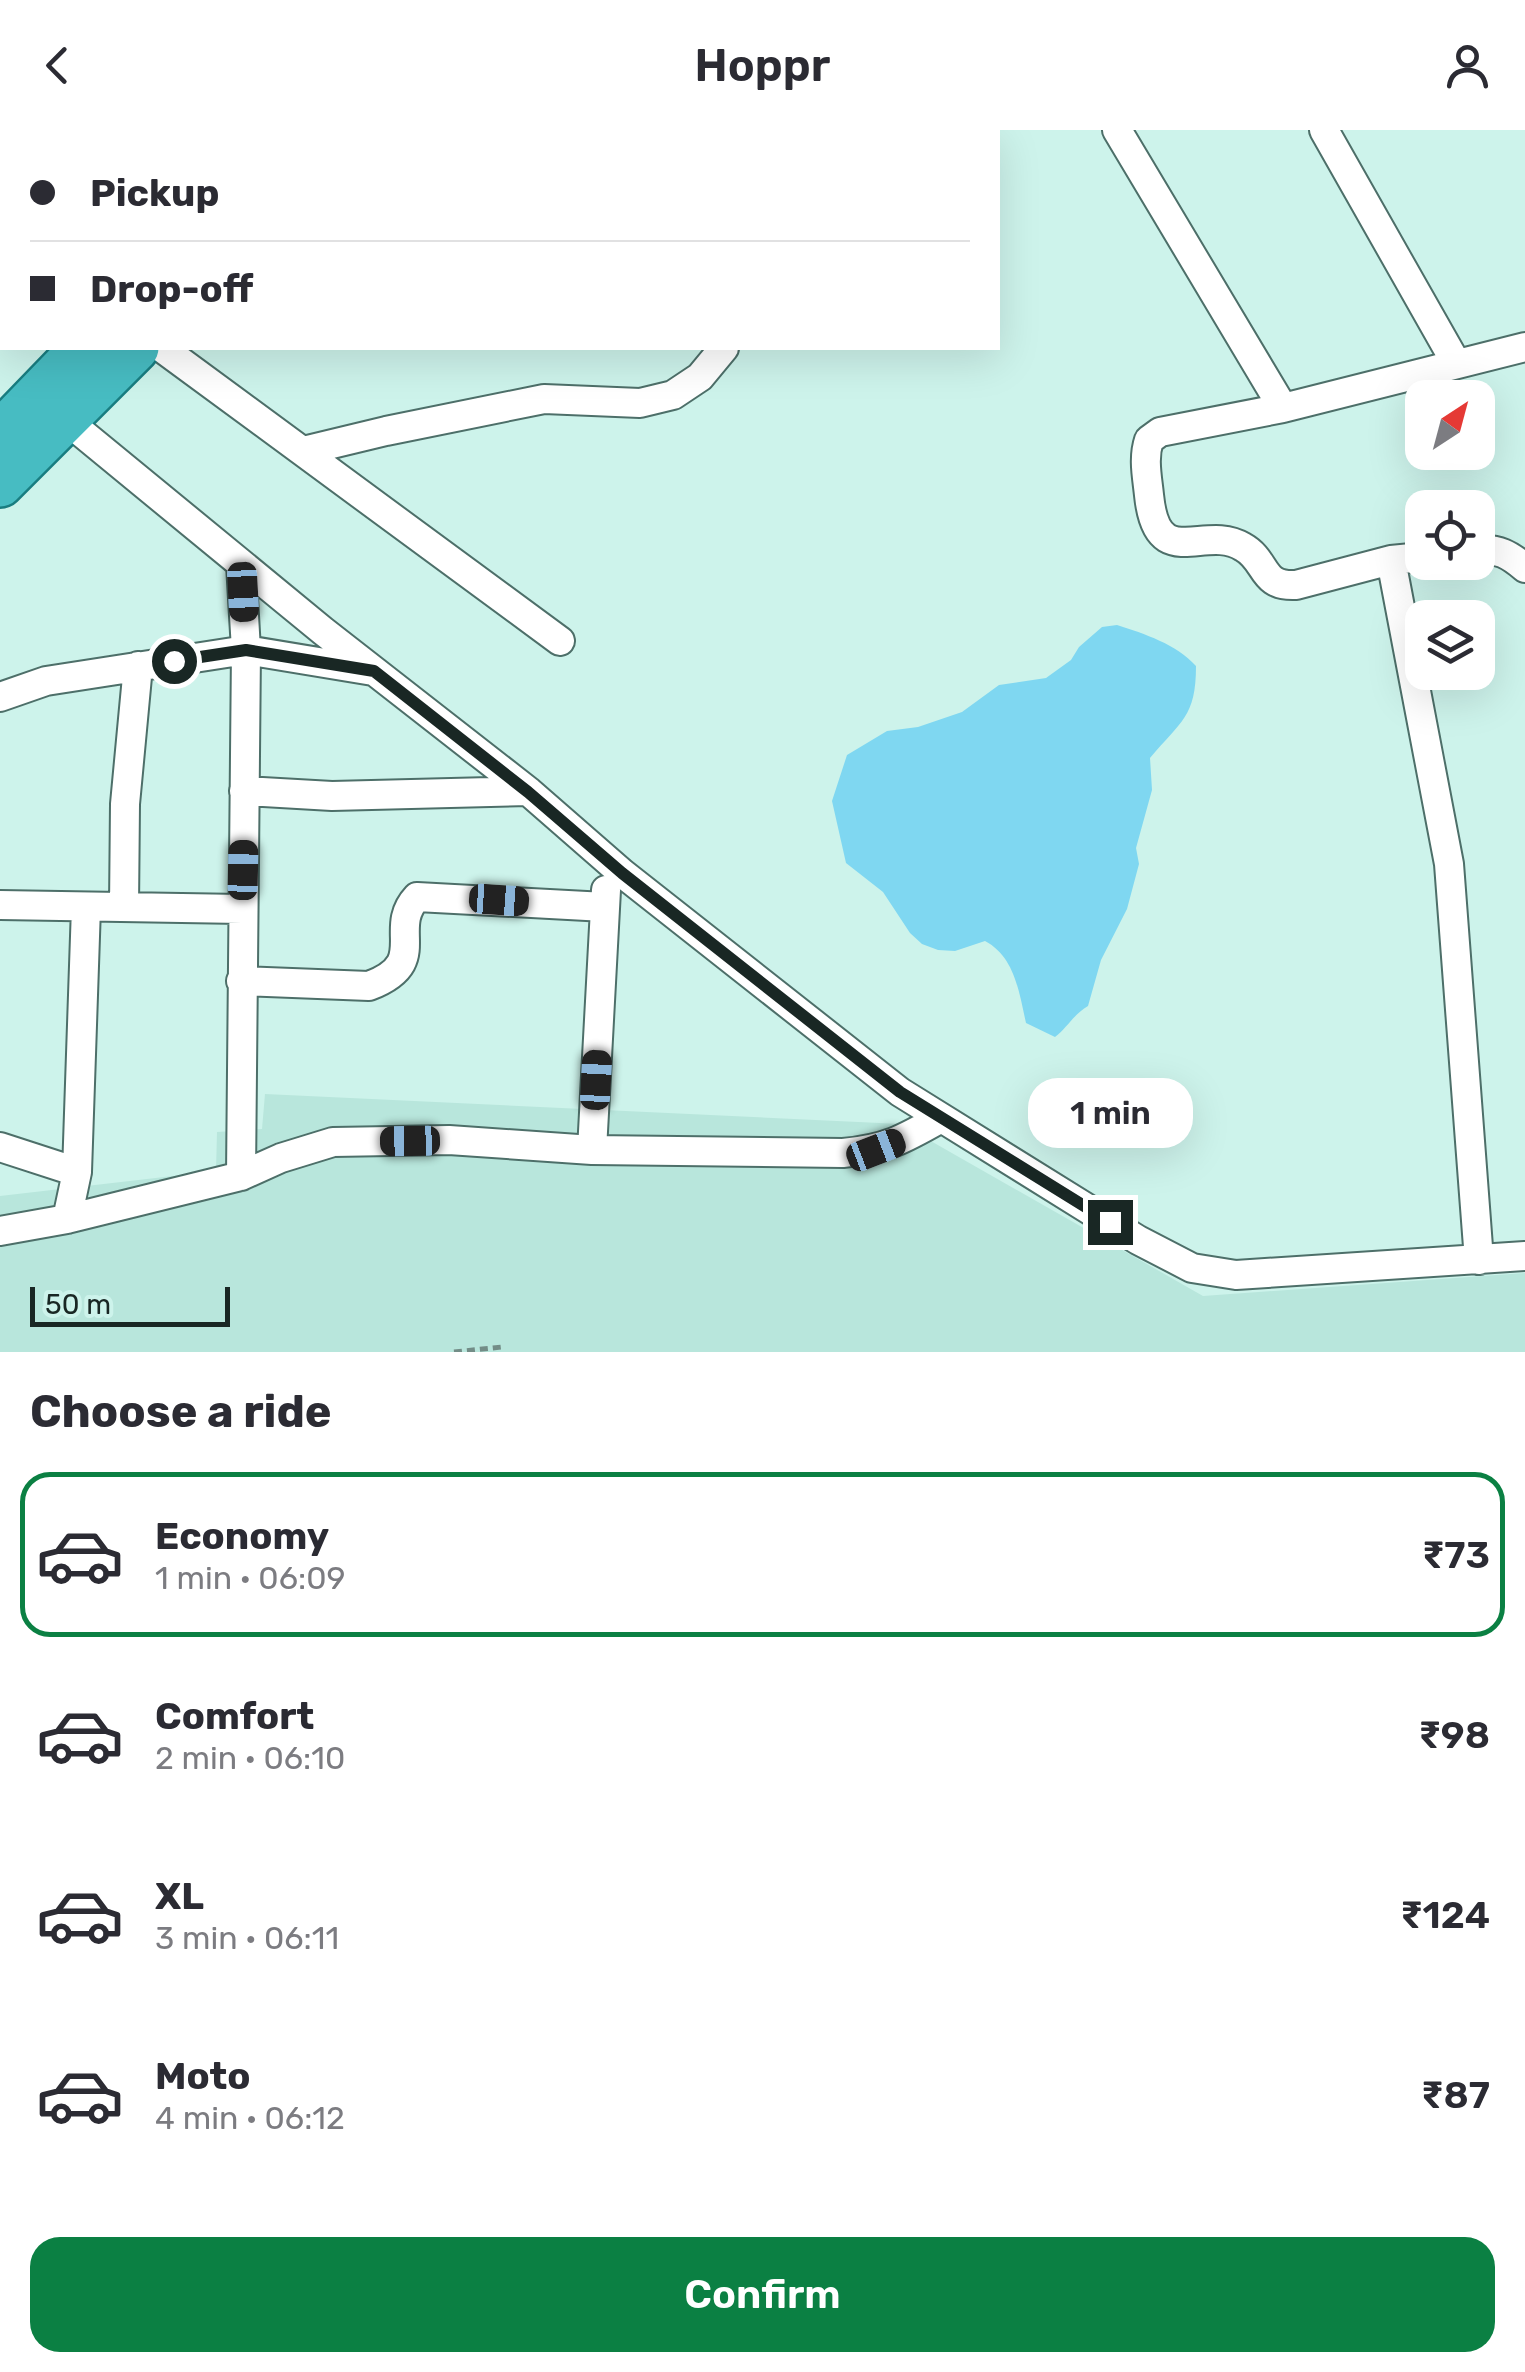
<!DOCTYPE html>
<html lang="en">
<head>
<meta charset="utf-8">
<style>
  body { margin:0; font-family:Rubik,sans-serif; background:#f7f7f7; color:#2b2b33; height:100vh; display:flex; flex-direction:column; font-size:38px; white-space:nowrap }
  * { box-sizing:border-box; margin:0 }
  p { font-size:32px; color:#7c7c81 }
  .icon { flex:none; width:55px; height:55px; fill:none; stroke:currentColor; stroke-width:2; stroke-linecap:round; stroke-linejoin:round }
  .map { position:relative; height:1222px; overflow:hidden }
  .drawer { display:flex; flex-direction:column; background:#fff; flex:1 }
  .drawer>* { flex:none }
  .banner { position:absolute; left:0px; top:0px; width:1000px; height:220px; box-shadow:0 10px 40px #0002; display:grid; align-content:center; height:220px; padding:0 30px; background:#fff }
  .needle { width:65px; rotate:36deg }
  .tools { position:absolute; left:1405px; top:250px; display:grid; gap:20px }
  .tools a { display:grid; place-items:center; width:90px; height:90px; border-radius:20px; background:#fff; box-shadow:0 10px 40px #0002; font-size:50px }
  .scale { position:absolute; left:30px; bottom:25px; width:200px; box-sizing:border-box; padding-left:10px; border:5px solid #192724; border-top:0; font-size:28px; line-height:35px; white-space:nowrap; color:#192724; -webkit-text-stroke:8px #cdf3eb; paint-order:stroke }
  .end { position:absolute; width:45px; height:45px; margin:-22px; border:12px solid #192724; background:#fff; box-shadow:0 0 0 5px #fff }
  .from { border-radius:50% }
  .bubble { position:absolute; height:70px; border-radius:30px; background:#fff; box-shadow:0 10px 40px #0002; font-size:32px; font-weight:600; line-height:70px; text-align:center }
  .car { position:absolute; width:30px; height:60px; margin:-30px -15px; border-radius:12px; box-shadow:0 0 8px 2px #0007; background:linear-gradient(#222 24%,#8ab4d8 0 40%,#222 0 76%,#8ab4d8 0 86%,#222 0) }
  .banner b { display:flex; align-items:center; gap:35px; height:95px; font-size:38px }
  .banner b+b { border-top:2px solid #e1e1e2 }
  .banner i { width:25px; height:25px; background:#2b2b33 }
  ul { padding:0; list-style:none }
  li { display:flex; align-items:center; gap:30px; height:165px; margin:0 20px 15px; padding:0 10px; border:5px solid transparent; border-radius:30px }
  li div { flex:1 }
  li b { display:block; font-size:38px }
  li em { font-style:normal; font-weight:600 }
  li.on { border-color:#0b8043 }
  li>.icon { width:90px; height:90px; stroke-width:1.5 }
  h2 { padding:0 30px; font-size:45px; line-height:120px }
  .button { display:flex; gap:20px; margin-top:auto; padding:20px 30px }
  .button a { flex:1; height:115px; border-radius:30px; background:#0b8043; color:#fff; font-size:40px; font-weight:600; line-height:115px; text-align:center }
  header { display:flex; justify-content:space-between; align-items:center; height:130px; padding:0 30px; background:#fff; font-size:45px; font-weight:600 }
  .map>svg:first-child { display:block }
  .built { fill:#b8e6dc }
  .water { fill:#7fd7f1 }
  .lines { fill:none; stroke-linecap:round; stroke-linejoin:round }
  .minor-casing { stroke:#4d6f69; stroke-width:32 }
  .trunk-casing { stroke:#197d80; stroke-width:50 }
  .path { stroke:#738d87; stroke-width:5; stroke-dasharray:8 5; stroke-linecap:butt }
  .minor { stroke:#fff; stroke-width:28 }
  .trunk { stroke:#47bcc2; stroke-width:45 }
  .route { stroke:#192724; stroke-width:12 }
</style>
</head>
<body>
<header><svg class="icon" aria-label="back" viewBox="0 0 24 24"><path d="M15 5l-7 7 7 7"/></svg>Hoppr<svg class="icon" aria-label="person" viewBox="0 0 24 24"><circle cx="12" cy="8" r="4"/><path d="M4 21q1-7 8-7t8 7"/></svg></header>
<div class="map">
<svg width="1525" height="1222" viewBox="0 0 1525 1222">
  <rect width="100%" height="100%" fill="#cdf3eb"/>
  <path class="built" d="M265,964l636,30 302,172 322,-23v79h-1525v-156l216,-25 1,-39 45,-3z"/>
  <path class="water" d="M1117,495c28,9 59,19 79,41 0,51 -15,55 -46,92l2,32 -16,58 3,16 -12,45 -26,51 -13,46c-15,9 -20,21 -33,31l-29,-14c-7,-31 -11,-66 -41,-82l-30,10 -17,-1 -16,-6 -12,-11 -27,-41 -37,-29 -14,-62 15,-46 40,-24 31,-4 44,-15 37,-27 47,-7 25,-18 8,-13 23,-20z"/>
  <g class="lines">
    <g class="minor-casing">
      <path id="minor" d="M1117,0l166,278
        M1324,0l132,233
        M162,218l398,293
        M54,280l269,221 205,160 94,82 278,219 238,148 54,28 44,7 289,-19
        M303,321l83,-20 158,-32 96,4 33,-8 27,-18 24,-29
        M1478,420c20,-2 32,5 47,18
        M1422,427l-31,3 -95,25c-36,2 -28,-24 -53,-38 -39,-24 -86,28 -94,-52 -2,-19 -6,-37 0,-55l11,-8 123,-24 242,-61
        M1391,430l58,304 30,396
        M0,567l46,-16 200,-31 127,21
        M244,661l88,5 196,-5
        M0,775l242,4
        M124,777l1,-103 13,-138
        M241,851l128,5c63,-24 17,-56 48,-89l188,10
        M0,1017l77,25
        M592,1020l14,-260
        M241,1046l5,-526 -5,-86
        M67,1089l10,-47 9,-265
        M0,1101l67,-12 174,-43 40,-18 52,-16 116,-2 143,10 251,3c44,-4 61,-14 98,-35"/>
    </g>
    <g class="trunk-casing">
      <path id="trunk" d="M283,2l2,-2
        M334,2l2,-2
        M0,304l83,-86
        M0,354l136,-136"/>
    </g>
    <path class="path" d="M454,1222l48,-5"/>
    <use href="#minor" class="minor"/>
    <use href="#trunk" class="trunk"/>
  </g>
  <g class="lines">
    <path class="route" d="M174,531l72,-11 128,21 154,121 94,81 278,219 210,130"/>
  </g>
</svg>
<div class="tools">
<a><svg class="needle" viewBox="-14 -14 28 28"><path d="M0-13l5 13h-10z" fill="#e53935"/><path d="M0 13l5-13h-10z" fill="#7c7c81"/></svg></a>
<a><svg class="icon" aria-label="locate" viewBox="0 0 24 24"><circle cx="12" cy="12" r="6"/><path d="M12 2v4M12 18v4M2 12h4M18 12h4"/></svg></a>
<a><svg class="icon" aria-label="layers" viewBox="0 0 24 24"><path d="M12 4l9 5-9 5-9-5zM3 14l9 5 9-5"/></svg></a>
</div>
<div class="scale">50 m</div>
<i class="end from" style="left:174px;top:531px"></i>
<i class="end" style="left:1110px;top:1092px"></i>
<div class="bubble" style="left:1028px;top:948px;width:165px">1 min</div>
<i class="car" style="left:243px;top:462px;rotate:177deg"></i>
<i class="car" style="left:243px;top:740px;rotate:1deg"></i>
<i class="car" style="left:499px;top:770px;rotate:94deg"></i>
<i class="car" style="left:596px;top:950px;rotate:3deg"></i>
<i class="car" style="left:410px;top:1011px;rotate:269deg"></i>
<i class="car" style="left:876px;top:1020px;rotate:69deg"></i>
<div class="banner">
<b><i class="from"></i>Pickup</b>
<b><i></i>Drop-off</b>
</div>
</div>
<section class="drawer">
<h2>Choose a ride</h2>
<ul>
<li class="on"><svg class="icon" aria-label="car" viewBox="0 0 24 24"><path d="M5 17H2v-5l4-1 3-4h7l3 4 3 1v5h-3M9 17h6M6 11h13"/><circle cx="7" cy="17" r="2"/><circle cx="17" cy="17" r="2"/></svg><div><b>Economy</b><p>1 min · 06:09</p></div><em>₹73</em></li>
<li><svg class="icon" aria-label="car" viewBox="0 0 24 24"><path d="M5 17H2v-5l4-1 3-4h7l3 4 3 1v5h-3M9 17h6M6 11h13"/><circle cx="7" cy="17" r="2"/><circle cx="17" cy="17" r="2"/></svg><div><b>Comfort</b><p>2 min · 06:10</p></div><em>₹98</em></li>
<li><svg class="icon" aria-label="car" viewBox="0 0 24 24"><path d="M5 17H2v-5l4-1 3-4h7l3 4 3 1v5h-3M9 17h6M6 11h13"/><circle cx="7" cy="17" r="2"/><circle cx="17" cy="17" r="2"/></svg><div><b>XL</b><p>3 min · 06:11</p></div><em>₹124</em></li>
<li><svg class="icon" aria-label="car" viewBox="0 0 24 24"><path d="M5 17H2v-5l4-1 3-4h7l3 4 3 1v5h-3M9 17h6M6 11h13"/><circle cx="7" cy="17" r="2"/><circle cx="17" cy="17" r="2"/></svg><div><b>Moto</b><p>4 min · 06:12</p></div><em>₹87</em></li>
</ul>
<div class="button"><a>Confirm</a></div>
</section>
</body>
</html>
